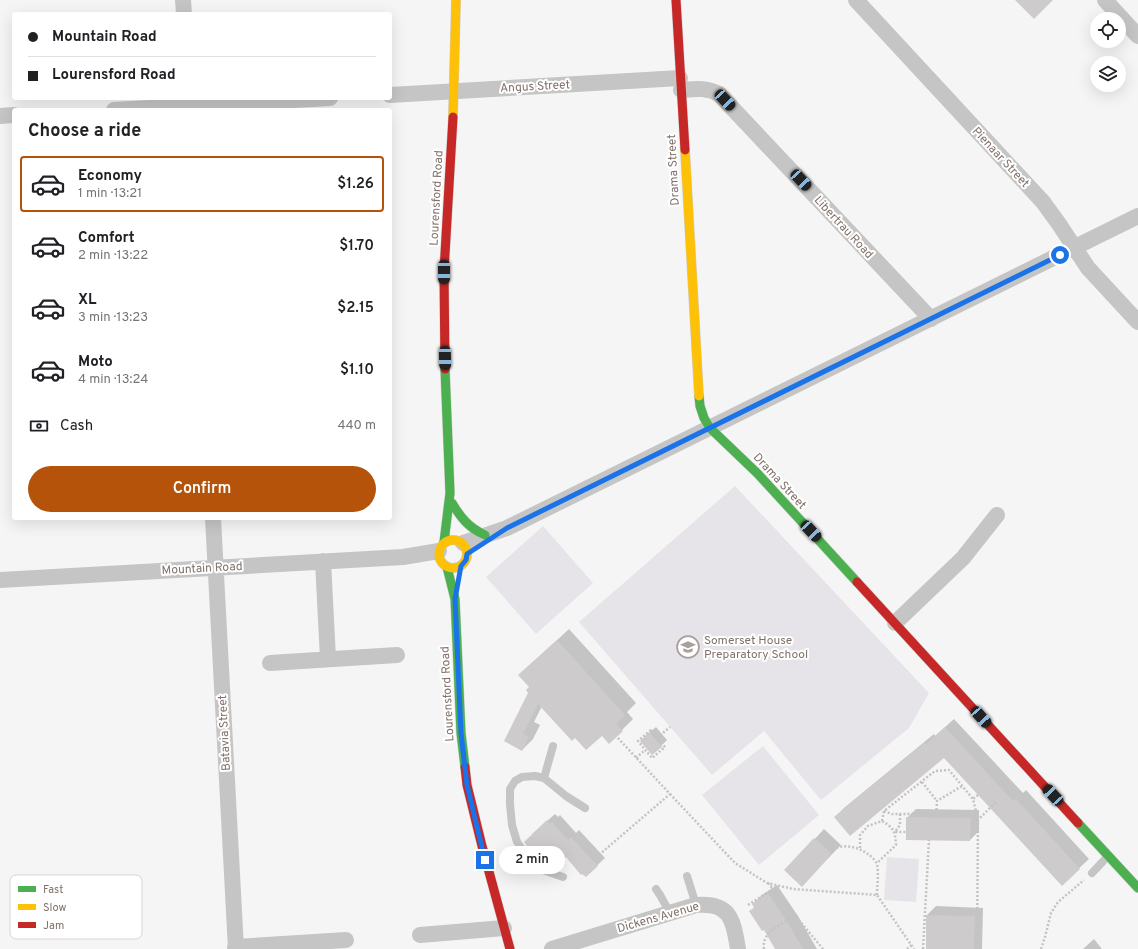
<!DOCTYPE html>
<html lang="en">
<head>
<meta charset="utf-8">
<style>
  body { margin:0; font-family:Overpass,sans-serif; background:#f6f6f6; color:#202124; height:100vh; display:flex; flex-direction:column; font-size:15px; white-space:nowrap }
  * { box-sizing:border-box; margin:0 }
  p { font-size:13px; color:#757577 }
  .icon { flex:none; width:22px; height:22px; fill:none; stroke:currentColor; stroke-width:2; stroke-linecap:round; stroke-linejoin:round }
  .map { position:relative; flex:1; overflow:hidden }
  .drawer { position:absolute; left:12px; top:108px; width:380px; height:412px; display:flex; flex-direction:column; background:#fff; border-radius:4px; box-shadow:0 4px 16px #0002 }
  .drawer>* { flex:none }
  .hud { position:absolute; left:12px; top:12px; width:380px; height:88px; border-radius:4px; box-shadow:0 4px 16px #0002; display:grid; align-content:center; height:88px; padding:0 16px; background:#fff }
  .controls { position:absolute; left:1090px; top:12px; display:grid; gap:8px }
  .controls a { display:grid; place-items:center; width:36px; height:36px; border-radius:50%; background:#fff; box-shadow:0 4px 16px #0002; font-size:20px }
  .end { position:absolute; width:18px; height:18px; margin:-9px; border:5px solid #1a73e8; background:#fff; box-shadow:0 0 0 2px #fff }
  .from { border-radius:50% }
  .bubble { position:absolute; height:28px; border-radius:14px; background:#fff; box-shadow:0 4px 16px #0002; font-size:13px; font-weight:600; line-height:28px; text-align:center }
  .car { position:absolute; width:12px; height:24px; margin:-12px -6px; border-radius:5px; box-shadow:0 0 3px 1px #0007; background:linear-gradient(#222 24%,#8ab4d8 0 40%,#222 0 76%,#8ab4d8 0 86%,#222 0) }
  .hud b { display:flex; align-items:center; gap:14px; height:38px; font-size:15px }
  .hud b+b { border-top:1px solid #e0e0e0 }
  .hud i { width:10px; height:10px; background:#202124 }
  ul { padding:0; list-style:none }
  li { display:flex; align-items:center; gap:12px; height:56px; margin:0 8px 6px; padding:0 8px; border:2px solid transparent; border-radius:4px }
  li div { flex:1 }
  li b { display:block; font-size:15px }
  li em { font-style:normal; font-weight:600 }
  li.selected { border-color:#b45309 }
  li>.icon { width:36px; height:36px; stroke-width:1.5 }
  h2 { padding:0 16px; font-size:18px; line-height:48px }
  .pay { display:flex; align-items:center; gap:10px; height:44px; padding:0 16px; font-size:15px }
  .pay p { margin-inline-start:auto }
  .action { display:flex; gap:8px; margin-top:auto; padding:8px 16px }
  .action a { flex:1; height:46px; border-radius:24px; background:#b45309; color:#fff; font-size:16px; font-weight:600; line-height:46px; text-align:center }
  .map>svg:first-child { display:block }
  .green { fill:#e6e4e8 }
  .shadow { fill:#0003 }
  .building { fill:#cdcbcb }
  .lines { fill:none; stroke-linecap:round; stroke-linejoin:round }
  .fast-casing { stroke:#d2d0d0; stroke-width:10 }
  .slow-casing { stroke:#d2d0d0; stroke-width:10 }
  .jam-casing { stroke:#d2d0d0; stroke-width:10 }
  .path { stroke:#c5c3c2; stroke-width:2.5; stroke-dasharray:2 2; stroke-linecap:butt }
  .lane { stroke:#c6c5c5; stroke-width:8 }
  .street { stroke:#c6c5c5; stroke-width:16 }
  .fast { stroke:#4caf50; stroke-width:9 }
  .slow { stroke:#ffc107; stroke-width:9 }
  .jam { stroke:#c62828; stroke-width:9 }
  .route { stroke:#1a73e8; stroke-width:5 }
  .labels { text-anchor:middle; stroke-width:4; stroke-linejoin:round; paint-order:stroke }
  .street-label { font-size:12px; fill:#817169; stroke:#fff }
  .poi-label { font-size:12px; fill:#817169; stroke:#fff; text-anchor:start }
  .key { fill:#fff; stroke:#d9d4d2; stroke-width:1 }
  .key-label { font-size:11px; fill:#817169 }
</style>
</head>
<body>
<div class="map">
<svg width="1138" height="949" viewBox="0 0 1138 949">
  <rect width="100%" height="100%" fill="#f5f5f5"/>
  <path class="green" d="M735,486l194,207 -20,35 -88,72 -57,-69 -52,44 -133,-153z
    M543,526l50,57 -57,51 -50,-57z
    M763,746l56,69 -60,50 -57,-70z
    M887,857l32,2 -3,43 -32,-2z"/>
  <path class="shadow" d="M569,629l67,74 -9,9 6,7 -11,11 -20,5 -27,2 -33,-31 -8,16 6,3 -7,14 -11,11 -17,-9 24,-49 2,-28z
    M954,719l69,74 3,-3 63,69 -27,25 -118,-127 -109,60 9,-9 90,-74 1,2z
    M656,727l11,13 -14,14 -6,-19z
    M916,809l63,1v21l-9,9 -63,-22z
    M555,814l3,3 2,-2 16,18 3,-3 26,28 -19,18 -20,-20 -34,-22z
    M824,829l17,16 -30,31 -25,-6z
    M777,885l21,31 19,33h-40l-13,-21 -14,-17 5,-4 -2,-3 9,-9z
    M936,906l47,2 -1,41h-55v-34z
    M1094,939l8,10h-19z"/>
  <path class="building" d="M1015,0h38l-19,19z
    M557,640l68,75 -9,9 7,7 -14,13 -7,-8 -16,14 -11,-12 -3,3 -34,-37 -15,30 6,3 -7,14 -18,-10 24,-48 -2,-3 3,-3 -11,-12z
    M945,727l68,74 3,-2 64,70 -18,17 -118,-128 -94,78 -16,-19 90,-74 2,1z
    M649,732l13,15 -10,8 -12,-14z
    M906,817l65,1 -1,23 -64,-1z
    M547,820l3,4 2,-2 16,18 3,-3 27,29 -12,11 -4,-3 -1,1 -15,-18 -3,2 -11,-11 -14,12 -3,-3 -11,-15z
    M814,838l18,16 -30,33 -18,-17z
    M768,893l21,32 14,24h-28l-11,-19 -2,1 -13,-20 5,-3 -2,-4z
    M926,915l49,1 -1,33h-48z"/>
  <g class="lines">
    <g class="fast-casing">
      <path id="fast" d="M699,396l1,10 4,12 6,10 48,46 99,108
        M452,503c9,15 17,25 33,32
        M444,542l6,-49 -5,-124
        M447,567l8,32 6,134 4,34
        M1078,823l60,65"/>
    </g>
    <g class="slow-casing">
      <path id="slow" d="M453,117l3,-117
        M685,150l14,246
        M439 554a14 14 0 1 1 28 0a14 14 0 1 1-28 0Z"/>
    </g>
    <g class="jam-casing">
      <path id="jam" d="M676,0l9,150
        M445,369l-1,-98 9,-154
        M857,582l221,241
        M465,767l2,18 15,61 28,103"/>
    </g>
    <path class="path" d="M651,730l14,17 -13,11 -14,-17z
      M657,738l13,-11
      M636,758l9,-8
      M922,782l15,19
      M670,794l65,69 32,20 26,6 84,6 37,54
      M978,795l-5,4 5,21
      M884,811l8,3h44
      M900,814v11l-5,7h11
      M936,818l1,-17 25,-15
      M882,821l2,-10 51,-40 14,-1 24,29
      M860,848v-13l8,-9 14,-5c12,7 13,10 14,24l-19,18
      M829,851c13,-8 29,-5 40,4 3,2 7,6 8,9 2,10 0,22 0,31
      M593,860l77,-66 -53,-57
      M768,883l55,66
      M748,905l25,-16
      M764,949c-3,-18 19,-25 31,-33l2,17 8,16
      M907,949l5,-4
      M923,949l6,-109
      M977,949l1,-129 18,-18
      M1041,949l4,-12 6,-24 7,-11 26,-22"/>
    <path class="lane" d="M544,778l9,-32
      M1092,873l16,-17
      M687,876l9,29
      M563,877l-20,-7 -12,-9 -14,-19 -5,-17 -2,-21v-15l5,-8 7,-4 13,-1 9,2 22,18 19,12
      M656,889l4,6 10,18"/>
    <path class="street" d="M183,0l1,14
      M856,0l187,202 16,22 29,44 50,54
      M1105,0l33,36
      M681,90c13,-1 26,-3 38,4l212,225
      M390,95l290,-17
      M114,110l216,-12
      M0,116l14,-1
      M213,518l23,431
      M463,543l44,-15 631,-312
      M323,561l5,98
      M0,580l403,-23 36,-6
      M895,623l68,-65 34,-43
      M270,663l127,-8
      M420,935l84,-7
      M235,947l111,-7
      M552,949l144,-44c35,-3 37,15 42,44"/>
    <use href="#fast" class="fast"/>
    <use href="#slow" class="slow"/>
    <use href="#jam" class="jam"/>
  </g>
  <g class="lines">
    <path class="route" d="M485,860l-18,-75 -6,-52 -6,-134 6,-33 5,-6 1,-6 40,-26 553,-273"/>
  </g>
  <defs>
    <g id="school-ring" transform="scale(1.15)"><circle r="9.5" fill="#fff" stroke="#aa9f9a" stroke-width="1.5"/><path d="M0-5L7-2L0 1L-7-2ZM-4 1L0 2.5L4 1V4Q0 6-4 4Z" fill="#aa9f9a"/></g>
  </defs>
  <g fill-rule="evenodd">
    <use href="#school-ring" x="688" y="647"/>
  </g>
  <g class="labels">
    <g class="street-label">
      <text transform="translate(535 86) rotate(-3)" y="4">Angus Street</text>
      <text transform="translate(1001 157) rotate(47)" y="4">Pienaar Street</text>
      <text transform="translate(673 170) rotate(-93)" y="4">Drama Street</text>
      <text transform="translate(436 198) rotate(-87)" y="4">Lourensford Road</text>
      <text transform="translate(844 227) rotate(47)" y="4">Libertrau Road</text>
      <text transform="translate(780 481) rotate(47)" y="4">Drama Street</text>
      <text transform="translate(202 568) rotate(-3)" y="4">Mountain Road</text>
      <text transform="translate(447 694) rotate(-93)" y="4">Lourensford Road</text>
      <text transform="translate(224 733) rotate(-93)" y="4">Batavia Street</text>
      <text transform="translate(658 917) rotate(-16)" y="4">Dickens Avenue</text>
    </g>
    <g class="poi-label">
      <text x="704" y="644">Somerset House<tspan x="704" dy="14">Preparatory School</tspan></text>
    </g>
  </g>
  <rect x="10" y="875" width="132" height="64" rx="6" class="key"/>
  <rect x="18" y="886" width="18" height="6" fill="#4caf50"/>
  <rect x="18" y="904" width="18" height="6" fill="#ffc107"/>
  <rect x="18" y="922" width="18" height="6" fill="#c62828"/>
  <g class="key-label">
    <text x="43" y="893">Fast</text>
    <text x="43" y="911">Slow</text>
    <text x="43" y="929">Jam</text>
  </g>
</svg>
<div class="controls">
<a><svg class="icon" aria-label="locate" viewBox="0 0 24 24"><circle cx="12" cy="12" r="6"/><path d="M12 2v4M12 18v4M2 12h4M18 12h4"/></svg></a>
<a><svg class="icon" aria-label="layers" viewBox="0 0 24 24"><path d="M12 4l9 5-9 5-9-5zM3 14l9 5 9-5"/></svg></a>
</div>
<i class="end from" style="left:1060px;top:255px"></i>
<i class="end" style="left:485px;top:860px"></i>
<div class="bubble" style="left:499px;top:846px;width:66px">2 min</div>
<i class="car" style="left:725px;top:100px;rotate:137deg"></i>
<i class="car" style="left:801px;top:180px;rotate:137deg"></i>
<i class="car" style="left:444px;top:272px;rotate:180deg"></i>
<i class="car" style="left:445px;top:358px;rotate:179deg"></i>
<i class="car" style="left:811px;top:531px;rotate:137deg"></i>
<i class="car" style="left:981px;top:717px;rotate:138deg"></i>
<i class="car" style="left:1053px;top:795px;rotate:317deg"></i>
<div class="hud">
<b><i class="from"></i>Mountain Road</b>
<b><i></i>Lourensford Road</b>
</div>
<section class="drawer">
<h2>Choose a ride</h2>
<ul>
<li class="selected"><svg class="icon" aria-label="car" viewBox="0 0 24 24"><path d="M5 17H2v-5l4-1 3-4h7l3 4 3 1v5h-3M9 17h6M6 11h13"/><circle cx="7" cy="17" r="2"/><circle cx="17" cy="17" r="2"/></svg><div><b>Economy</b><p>1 min · 13:21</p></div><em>$1.26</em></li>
<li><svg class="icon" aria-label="car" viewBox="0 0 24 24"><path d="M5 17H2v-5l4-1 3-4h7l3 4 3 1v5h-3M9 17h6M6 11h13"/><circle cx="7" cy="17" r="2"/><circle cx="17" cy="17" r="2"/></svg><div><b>Comfort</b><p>2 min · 13:22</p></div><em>$1.70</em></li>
<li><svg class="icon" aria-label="car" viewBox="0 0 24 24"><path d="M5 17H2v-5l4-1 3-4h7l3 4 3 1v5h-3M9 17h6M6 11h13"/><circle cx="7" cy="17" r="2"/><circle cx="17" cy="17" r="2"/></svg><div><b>XL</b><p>3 min · 13:23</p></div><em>$2.15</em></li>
<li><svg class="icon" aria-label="car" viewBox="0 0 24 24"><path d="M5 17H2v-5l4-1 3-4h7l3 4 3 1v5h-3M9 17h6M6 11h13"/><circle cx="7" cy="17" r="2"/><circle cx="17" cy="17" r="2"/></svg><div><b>Moto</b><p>4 min · 13:24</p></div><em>$1.10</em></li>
</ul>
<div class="pay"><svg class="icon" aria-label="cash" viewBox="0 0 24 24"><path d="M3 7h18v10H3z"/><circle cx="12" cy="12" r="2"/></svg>Cash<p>440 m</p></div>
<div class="action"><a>Confirm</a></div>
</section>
</div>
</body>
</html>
